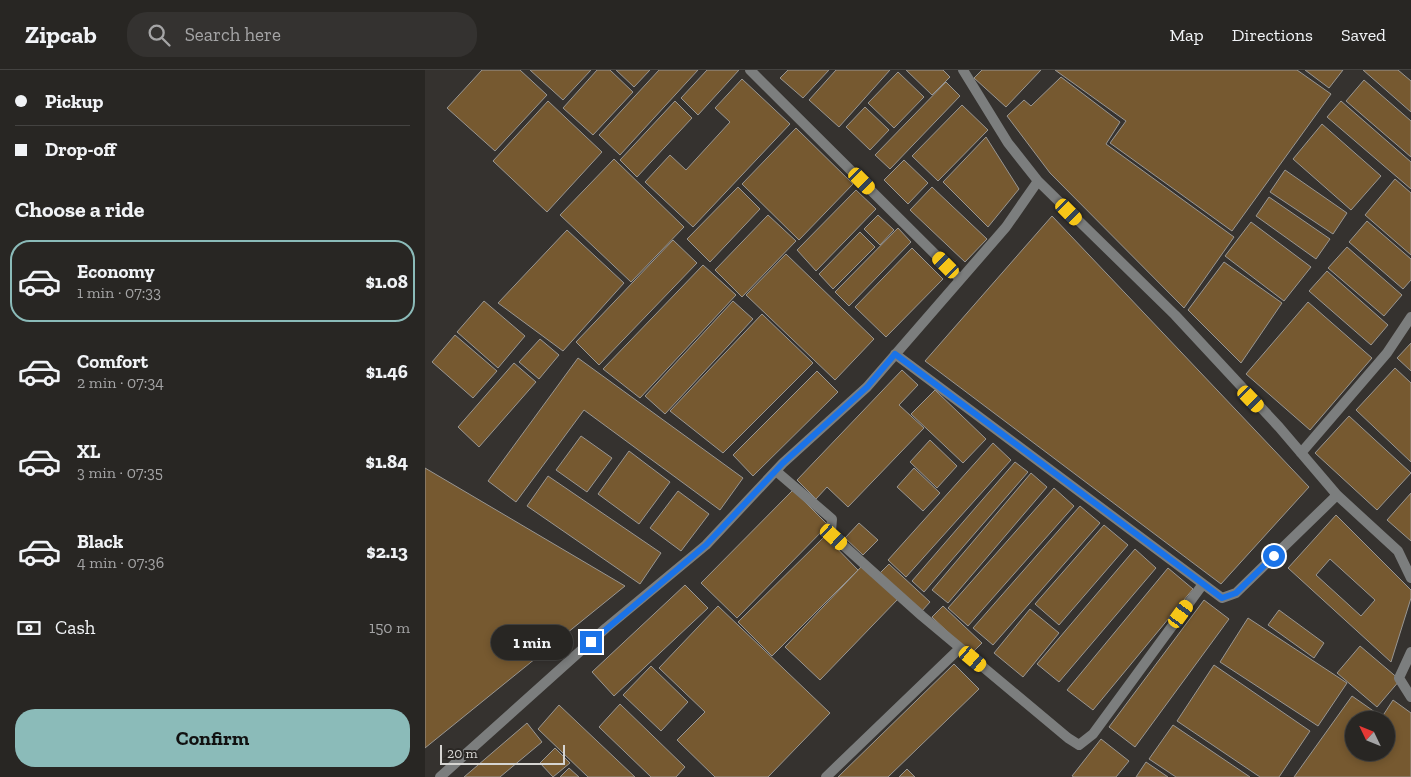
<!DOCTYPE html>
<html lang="en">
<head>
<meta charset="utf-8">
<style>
  body { margin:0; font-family:"Zilla Slab",serif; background:#343230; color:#f1f3f6; height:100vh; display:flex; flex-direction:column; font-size:19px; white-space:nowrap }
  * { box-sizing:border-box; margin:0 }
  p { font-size:16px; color:#a5a5a6 }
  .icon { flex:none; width:28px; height:28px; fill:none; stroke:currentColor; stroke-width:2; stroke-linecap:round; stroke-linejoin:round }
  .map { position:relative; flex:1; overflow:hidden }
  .panel { display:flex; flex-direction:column; background:#282623; width:425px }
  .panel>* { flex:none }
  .top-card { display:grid; align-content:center; height:110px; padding:0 15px; background:#282623 }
  .needle { width:32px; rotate:313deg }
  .buttons { position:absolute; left:920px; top:641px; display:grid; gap:10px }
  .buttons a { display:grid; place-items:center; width:50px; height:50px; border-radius:50%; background:#282623; box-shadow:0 2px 8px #0003,0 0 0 1px #444341; font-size:25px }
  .scale { position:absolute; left:15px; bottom:12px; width:125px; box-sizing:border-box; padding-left:5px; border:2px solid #d6d5d2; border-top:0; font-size:14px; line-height:18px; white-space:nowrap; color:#d6d5d2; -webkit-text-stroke:4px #2b2825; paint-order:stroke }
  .end { position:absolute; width:22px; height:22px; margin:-11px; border:6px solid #1a73e8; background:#fff; box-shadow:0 0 0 2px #fff }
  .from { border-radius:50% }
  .bubble { position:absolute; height:35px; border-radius:18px; background:#282623; box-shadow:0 2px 8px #0003,0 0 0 1px #444341; font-size:16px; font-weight:700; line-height:35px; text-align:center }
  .car { position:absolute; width:15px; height:30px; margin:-15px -8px; border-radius:6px; box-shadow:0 0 4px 1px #0007; background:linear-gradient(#f5c518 24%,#345 0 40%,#f5c518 0 76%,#345 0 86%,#f5c518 0) }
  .top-card b { display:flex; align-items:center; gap:18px; height:48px; font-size:19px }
  .top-card b+b { border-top:1px solid #444341 }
  .top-card i { width:12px; height:12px; background:#f1f3f6 }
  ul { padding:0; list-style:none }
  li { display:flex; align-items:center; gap:15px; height:82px; margin:0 10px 8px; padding:0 5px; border:2px solid transparent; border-radius:20px }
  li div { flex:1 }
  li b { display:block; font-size:19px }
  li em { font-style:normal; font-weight:700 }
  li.current { border-color:#8bbbb9 }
  li>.icon { width:45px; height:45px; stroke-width:1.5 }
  h2 { padding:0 15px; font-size:22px; line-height:60px }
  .pay { display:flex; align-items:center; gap:12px; height:55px; padding:0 15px; font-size:19px }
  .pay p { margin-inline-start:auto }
  .action { display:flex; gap:10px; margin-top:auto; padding:10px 15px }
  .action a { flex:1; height:58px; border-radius:20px; background:#8bbbb9; color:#111; font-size:20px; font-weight:700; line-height:58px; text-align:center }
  header { display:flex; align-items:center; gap:30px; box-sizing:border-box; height:70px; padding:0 25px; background:#282623; border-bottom:1px solid #444341 }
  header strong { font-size:24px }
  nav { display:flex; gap:28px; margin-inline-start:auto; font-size:18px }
  .search { width:350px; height:45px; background:#343230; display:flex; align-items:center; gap:12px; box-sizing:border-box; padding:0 18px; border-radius:20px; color:#a5a5a6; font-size:19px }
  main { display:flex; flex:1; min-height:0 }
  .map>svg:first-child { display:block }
  .building { fill:#765930; stroke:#999692; fill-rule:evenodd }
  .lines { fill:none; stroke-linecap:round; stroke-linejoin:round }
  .street { stroke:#7c7e7e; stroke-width:10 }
  .route { stroke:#1a73e8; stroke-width:6 }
</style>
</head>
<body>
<header>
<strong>Zipcab</strong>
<div class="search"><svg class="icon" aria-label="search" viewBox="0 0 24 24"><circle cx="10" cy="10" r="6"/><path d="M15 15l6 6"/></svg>Search here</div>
<nav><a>Map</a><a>Directions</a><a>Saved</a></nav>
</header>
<main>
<section class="panel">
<div class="top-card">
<b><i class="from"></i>Pickup</b>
<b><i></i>Drop-off</b>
</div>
<h2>Choose a ride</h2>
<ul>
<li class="current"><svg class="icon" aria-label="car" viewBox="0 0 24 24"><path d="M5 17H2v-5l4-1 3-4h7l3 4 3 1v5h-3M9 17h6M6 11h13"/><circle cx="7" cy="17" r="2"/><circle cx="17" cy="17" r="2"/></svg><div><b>Economy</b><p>1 min · 07:33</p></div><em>$1.08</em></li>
<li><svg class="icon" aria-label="car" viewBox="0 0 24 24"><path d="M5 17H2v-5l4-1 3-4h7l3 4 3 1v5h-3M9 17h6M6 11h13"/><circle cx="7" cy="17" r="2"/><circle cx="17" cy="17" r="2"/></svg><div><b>Comfort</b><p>2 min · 07:34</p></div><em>$1.46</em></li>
<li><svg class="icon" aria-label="car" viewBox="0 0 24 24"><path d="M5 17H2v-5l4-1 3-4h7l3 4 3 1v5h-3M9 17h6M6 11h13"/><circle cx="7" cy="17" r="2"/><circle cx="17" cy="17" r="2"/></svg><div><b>XL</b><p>3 min · 07:35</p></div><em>$1.84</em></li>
<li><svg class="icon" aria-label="car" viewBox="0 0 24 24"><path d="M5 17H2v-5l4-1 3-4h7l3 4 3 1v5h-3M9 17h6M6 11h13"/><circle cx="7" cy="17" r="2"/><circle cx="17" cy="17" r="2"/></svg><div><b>Black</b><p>4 min · 07:36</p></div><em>$2.13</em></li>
</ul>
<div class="pay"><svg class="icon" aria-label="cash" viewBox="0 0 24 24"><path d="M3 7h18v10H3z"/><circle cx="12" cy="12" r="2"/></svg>Cash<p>150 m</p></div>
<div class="action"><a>Confirm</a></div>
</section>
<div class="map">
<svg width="986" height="707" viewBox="0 0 986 707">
  <rect width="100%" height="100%" fill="#35322f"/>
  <path class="building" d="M57,0h38l27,25 -52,56 -48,-43z
    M105,0h61l-28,30z
    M172,0h13l23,22 -40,43 -30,-27z
    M191,0h34l-16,17z
    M234,0h39l-78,85 -21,-20z
    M282,0h32l-41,45 -17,-17z
    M363,0h41l-26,28 -23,-20z
    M411,0h54l-51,57 -30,-27z
    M481,0h37l7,7 -18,18z
    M557,0h59l-35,37 -32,-29z
    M630,0h242l34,24 -99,137 -122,-88 16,-22z
    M880,0h38l-14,18z
    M938,0h35l13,11v31z
    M473,2l26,25 -30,31 -26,-25z
    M636,7l59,45 -14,22 128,93 -50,71 -134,-135 -43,-57 17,-16 7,6z
    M317,9l48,45 -97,103 -48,-45 25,-27 16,15 44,-48 -15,-14z
    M939,10l47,41v36l-65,-56z
    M521,12l14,14 -70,73 -15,-14z
    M123,31l54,51 -55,60 -54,-51z
    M250,31l17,17 -55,59 -17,-17z
    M916,31l70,61v27l-84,-72z
    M537,35l26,25 -50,51 -26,-25z
    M440,37l24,23 -19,20 -24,-23z
    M897,54l59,52 -30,34 -58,-51z
    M371,58l57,56 -54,56 -57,-56z
    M561,67l33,52 -31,38 -45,-45z
    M189,89l70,68 -53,55 -71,-67z
    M479,90l24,23 -20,21 -24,-24z
    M860,100l62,43 -14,21 -63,-42z
    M970,109l16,14v62l-46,-40z
    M313,117l22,22 -50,53 -23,-23z
    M507,117l55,52 -22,23 -55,-52z
    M431,120l20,19 -60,62 -19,-21z
    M844,127l61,42 -14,20 -60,-43z
    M343,145l28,26 -54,56 -27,-27z
    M453,145l16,15 -14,15 -16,-16z
    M627,146l257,271 -88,97 -296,-223z
    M942,151l44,38v21l-8,9 -54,-47z
    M826,152l60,45 -27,34 -59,-45z
    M473,158l13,14 -62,64 -14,-14z
    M142,160l57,53 -61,68 -65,-48z
    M435,162l15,15 -42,42 -14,-15z
    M248,170l24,23 -98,102 -23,-23z
    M922,177l55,48 -18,21 -56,-48z
    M487,178l31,31 -57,58 -31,-30z
    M361,184l88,85 -39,41 -89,-85z
    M799,192l58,41 -41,60 -53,-53z
    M278,195l33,30 -96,103 -37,-29z
    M902,201l61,54 -17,20 -62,-54z
    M59,231l41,35 -27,32 -41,-36z
    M308,231l20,18 -88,95 -20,-18z
    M883,232l64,56 -62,72 -64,-56z
    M337,244l51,49 -90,90 -53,-42z
    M30,265l42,36 -24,27 -41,-36z
    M115,269l19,16 -20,24 -20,-17z
    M986,273v28l-14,-13z
    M153,288l165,120 -23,32 -136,-100 -68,92 -28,-21z
    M89,293l22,19 -57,65 -21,-20z
    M970,298l16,15v79l-55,-52z
    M477,300l16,15 -19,20 25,23 -76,79 -21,-20 -11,12 -19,-19z
    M392,301l21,21 -85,84 -20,-21z
    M510,320l51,49 -23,24 -52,-49z
    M924,346l62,57 -34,37 -62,-57z
    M156,366l31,22 -25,34 -31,-22z
    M505,370l27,26 -20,22 -27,-26z
    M568,373l18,17 -105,117 -18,-17z
    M204,381l41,31 -31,42 -41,-30z
    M590,392l13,10 -104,120 -12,-11z
    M0,398l200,118 -200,162z
    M489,398l26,25 -17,18 -26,-24z
    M606,403l16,14 -99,116 -16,-13z
    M123,406l113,77 -21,31 -113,-78z
    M629,418l20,18 -106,120 -20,-18z
    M368,420l35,35 -91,93 -36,-35z
    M253,421l31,23 -28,37 -31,-23z
    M986,423v48l-24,-21z
    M655,436l20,17 -107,122 -20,-17z
    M911,445l75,75v8l-20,64 -103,-94zM905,489l45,41 -14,16 -45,-41z
    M434,453l19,17 -15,15 -18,-17z
    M679,455l24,20 -69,80 -24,-21z
    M400,466l33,34 -86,86 -34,-34z
    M710,479l21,19 -97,114 -22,-18z
    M464,494l41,38 -9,10 -41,-39z
    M437,496l36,33 -78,81 -35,-33z
    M743,498l25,21 -100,121 -26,-20z
    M260,515l23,23 -94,88 -22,-24z
    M779,530l25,19 -94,128 -26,-20z
    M293,536l112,107 -62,64h-53l-38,-37 28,-28 -46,-44z
    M518,536l39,37 -11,11 -39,-37z
    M605,539l29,24 -36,44 -29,-24z
    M854,540l45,33 -10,15 -46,-33z
    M823,548l99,65 -29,43 -98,-64z
    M935,576l40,34 -23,27 -40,-34z
    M529,594l25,25 -91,88h-50z
    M789,595l96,66 -31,46h-19l-83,-56z
    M226,596l37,36 -27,29 -38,-36z
    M927,626l30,21 11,-17 18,13v64h-117zM929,650h32v32h-32z
    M195,634l65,63 -9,10h-25l-52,-50z
    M134,635l76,72h-47l-50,-48z
    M102,653l15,19 -42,35h-36z
    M748,655l77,52h-74l-27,-18z
    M676,669l28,22 -13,16h-42l-2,-1z
    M130,678l15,15 -17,14 -13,-14z
    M721,692l22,15h-32z
    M144,698l10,9h-19z
    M482,699l8,8h-16z"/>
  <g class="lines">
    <path class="street" d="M325,0l210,209
      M538,0l45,73 30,38 137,134 104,112 58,68 61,56 13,27
      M470,284l327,244 14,-5 101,-98
      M876,383l86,-100 24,-36
      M351,401l56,48 -1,12 3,6 88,79 146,122 11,7 14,-11 110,-150
      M986,582l-12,26 12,19
      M15,707l166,-149 100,-83 77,-82 84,-76 139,-160 32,-46
      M401,707l134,-129"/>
  </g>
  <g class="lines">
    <path class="route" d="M166,572l115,-97 77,-82 84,-76 28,-33 327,244 14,-5 38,-37"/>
  </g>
</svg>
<div class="buttons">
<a><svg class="needle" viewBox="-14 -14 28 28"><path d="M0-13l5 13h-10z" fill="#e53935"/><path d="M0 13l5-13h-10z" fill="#a5a5a6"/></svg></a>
</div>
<div class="scale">20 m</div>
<i class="end from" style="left:849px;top:486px"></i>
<i class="end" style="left:166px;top:572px"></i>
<div class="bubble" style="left:66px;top:555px;width:82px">1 min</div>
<i class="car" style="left:437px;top:111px;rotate:135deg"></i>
<i class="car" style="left:644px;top:142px;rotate:135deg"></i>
<i class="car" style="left:521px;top:195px;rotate:315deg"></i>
<i class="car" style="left:826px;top:329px;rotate:136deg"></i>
<i class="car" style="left:409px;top:467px;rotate:132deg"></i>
<i class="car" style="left:756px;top:544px;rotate:36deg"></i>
<i class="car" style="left:548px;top:589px;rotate:130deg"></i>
</div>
</main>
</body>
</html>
